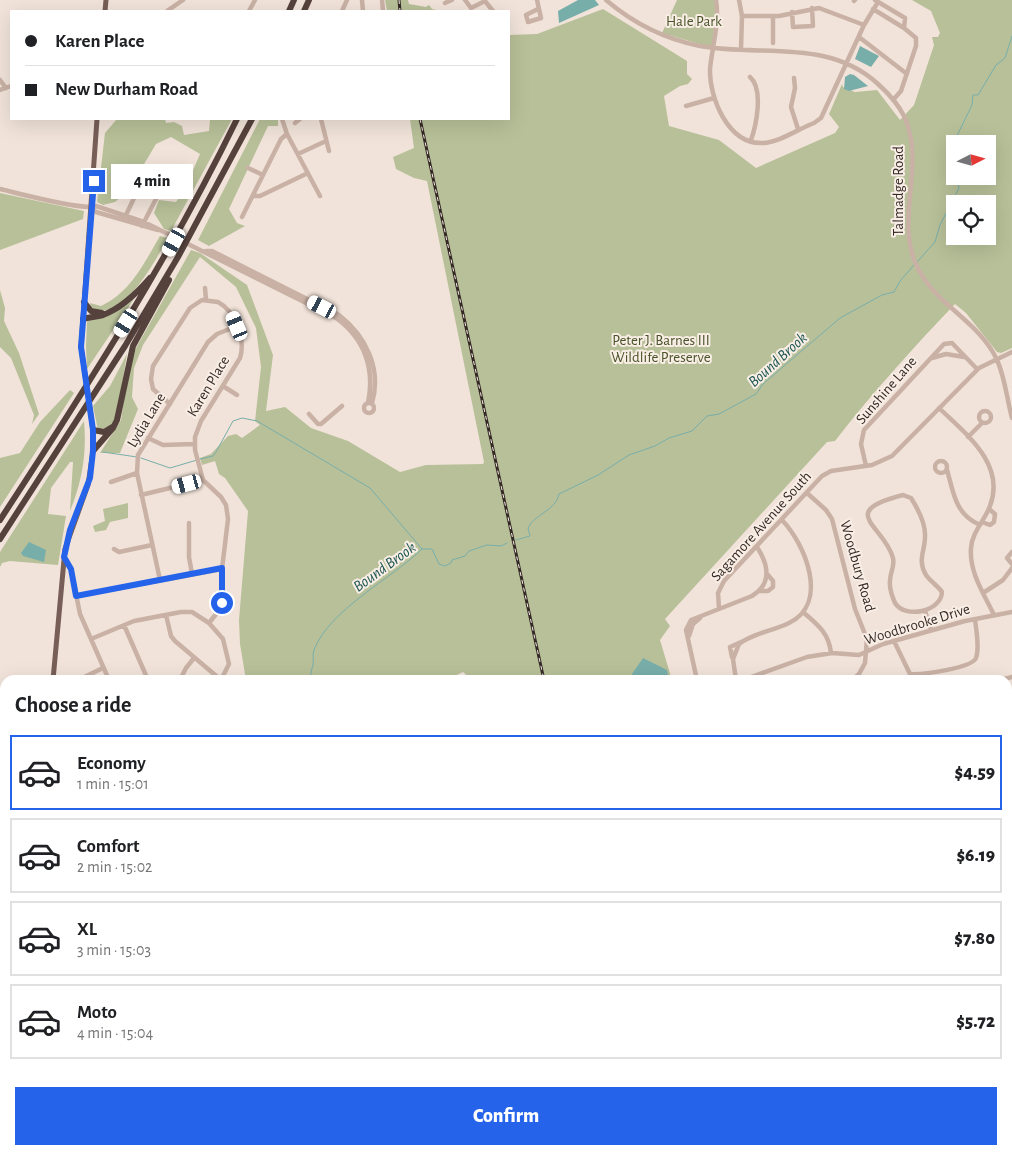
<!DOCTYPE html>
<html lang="en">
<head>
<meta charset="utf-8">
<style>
  body { margin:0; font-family:"Alegreya Sans",sans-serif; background:#f2f2f2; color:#202124; height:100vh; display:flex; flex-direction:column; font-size:19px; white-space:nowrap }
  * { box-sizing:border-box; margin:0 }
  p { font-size:16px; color:#757577 }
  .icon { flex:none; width:28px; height:28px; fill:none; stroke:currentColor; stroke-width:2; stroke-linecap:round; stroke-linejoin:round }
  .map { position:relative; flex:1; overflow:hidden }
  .details { position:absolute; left:0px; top:675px; width:1012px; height:480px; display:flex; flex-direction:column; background:#fff; border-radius:15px 15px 0 0; box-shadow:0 5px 20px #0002 }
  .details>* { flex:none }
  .top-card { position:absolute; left:10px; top:10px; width:500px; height:110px; border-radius:0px; box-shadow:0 5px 20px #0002; display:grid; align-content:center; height:110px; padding:0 15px; background:#fff }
  .needle { width:32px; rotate:84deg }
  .buttons { position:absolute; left:946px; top:135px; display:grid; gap:10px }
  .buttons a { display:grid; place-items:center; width:50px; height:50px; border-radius:0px; background:#fff; box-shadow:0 5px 20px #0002; font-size:25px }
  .end { position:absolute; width:22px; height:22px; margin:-11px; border:6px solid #2563eb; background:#fff; box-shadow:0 0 0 2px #fff }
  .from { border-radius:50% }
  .bubble { position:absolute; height:35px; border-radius:0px; background:#fff; box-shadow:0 5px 20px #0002; font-size:16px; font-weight:800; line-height:35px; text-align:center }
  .car { position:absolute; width:15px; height:30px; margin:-15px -8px; border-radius:6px; box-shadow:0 0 4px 1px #0007; background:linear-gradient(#fff 24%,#345 0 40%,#fff 0 76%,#345 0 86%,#fff 0) }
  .top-card b { display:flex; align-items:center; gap:18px; height:48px; font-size:19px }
  .top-card b+b { border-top:1px solid #e0e0e0 }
  .top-card i { width:12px; height:12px; background:#202124 }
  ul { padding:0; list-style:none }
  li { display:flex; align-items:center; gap:15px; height:75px; margin:0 10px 8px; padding:0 5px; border:2px solid #e0e0e0; border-radius:0px }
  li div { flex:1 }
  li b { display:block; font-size:19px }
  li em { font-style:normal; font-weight:800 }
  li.active { border-color:#2563eb }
  li>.icon { width:45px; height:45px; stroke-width:1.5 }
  h2 { padding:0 15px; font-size:22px; line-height:60px }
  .cta { display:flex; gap:10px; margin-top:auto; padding:10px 15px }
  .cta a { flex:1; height:58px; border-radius:0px; background:#2563eb; color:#fff; font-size:20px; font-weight:800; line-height:58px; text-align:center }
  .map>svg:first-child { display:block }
  .green { fill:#b8c099; fill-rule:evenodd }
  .water { fill:#78aeaa }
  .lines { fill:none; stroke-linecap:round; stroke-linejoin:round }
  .stream { stroke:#78aeaa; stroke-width:1 }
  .minor { stroke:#c9b1a5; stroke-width:4.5 }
  .major { stroke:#775e57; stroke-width:5 }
  .highway { stroke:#56423d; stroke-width:6 }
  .rail-casing { stroke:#352926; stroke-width:3 }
  .rail { stroke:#f9eee5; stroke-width:1; stroke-dasharray:4; stroke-linecap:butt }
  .route { stroke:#2563eb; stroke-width:6 }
  .labels { text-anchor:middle; stroke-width:4; stroke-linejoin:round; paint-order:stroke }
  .park-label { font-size:15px; fill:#49532a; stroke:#f9eee5 }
  .street-label { font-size:15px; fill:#352926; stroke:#f9eee5 }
  .water-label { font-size:16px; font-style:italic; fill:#1c5653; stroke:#f9eee5 }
</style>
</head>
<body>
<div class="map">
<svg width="1012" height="1155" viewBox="0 0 1012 1155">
  <rect width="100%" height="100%" fill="#f1e3d9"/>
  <path class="green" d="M385,0h23l1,4 17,3 3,-2 3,4 8,2h-53z
    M677,0h39l1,8 -4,40 -51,-15z
    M912,0h100v348l-11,5 -4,-1 -31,-39 -11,-9c-43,45 -81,87 -120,137l-8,1 -162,177 5,7 -10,14 12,40h-200l-9,-8 -17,8h-200l-6,-36 -1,-24 9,-109 -23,-33 -6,-4 -4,-13 -13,4 -2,-7 11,-4 17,-18 8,-2 6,4 18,-13 -5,-4 6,-54 -5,-39 -20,-41 -36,-30 -57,88 -9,23 -2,29 6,12 -18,44h-20l21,-33 7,-50 8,-22 55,-98 9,3 47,32 26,70 -7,56 19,-4 26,21 37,13 52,31 26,-7 57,-1 1,-2 -57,-281 -13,-3 -18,-9 -3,-12 21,-9 -4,-29h99v-84l28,-1 66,-25 84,52v13l5,5 -4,5 -8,2 -16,10 5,30 50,14 37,28 79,-35 4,-6 -10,-13 13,-30 1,3 12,5 22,-2 23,30 14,-15 20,-60 -2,-8h6l2,-4 -9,-22zM955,144h33v32h-33zM955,204h33v32h-33z
    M117,119h48l1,4 8,-1 8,4 2,9 25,-4 1,-12h22l-61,112 -7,-2 -10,-16 5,-13 17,2 8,-11 16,-37 -29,-17 -15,7 -28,47 -13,11 -12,3 -6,-3 8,-69z
    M260,119h18v7h-10l-39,83 8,14 8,3 -36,20 -11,-6z
    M0,193l84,18 -1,8 -83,31z
    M160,236l8,2c-12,21 -46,88 -77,69l-1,-4 11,3c30,-14 43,-43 59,-70z
    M0,290l5,18 -1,13 15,32 20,61 -7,10 2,-9 -23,-57 -11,-11z
    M134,299l-47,70 -1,-23 1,-24 2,-3 22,-4z
    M127,354l-10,61 -5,11 -14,4 -5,-24 17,-20z
    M70,390l4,3 -74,114v-49l20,-5 20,-31z
    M84,421c3,33 -2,60 -14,90l3,-49h-3l-19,26 -3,26 18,2 -8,49 -48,-4 -8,2 -2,4v-15z
    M128,503v15l-18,4 -4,8 -11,2 -2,-6 12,-5 -2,-12z
    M1011,997l1,42 -4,1v-42z
    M1008,1081l4,21v16l-4,2 4,17v18h-79l-1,-5h76z"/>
  <path class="water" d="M578,0h17l4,5 -40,18 -1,-12z
    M860,46l19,10 -8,11 -16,-8z
    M850,74l4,1 14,11 -19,5 -5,-2 1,-12z
    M29,542l17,8 -2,12 -21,-6 -2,-3z
    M643,658l24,12 2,10h-37v-6z"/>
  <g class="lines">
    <path class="stream" d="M955,174l-3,-28 20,-41 1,-10h5l18,-30 9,-7 7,-22
      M917,262l18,-20 5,-17 19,-37 -3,-12
      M103,452l34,5
      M141,458l29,10 27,-8
      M200,459l13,-3 3,-4 17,-31 9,-3 15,3 113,67 52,61
      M516,540l14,-4 -2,-8c6,-14 28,-17 31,-34l39,-19 31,-20 26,-9 14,-8 23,-7 15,-15 12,-2 37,-20 7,-10 77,-66 42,-23 12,-3 6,-11 14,-16
      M312,680c-2,-7 -1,-8 1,-15 1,-5 -1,-9 1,-15 15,-40 77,-71 108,-101h10l7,15 6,2 6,-3 1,-3 13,-4 4,-5 18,-6 14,1 6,-3"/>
    <path class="minor" d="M362,0l1,11
      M382,0l1,11
      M465,0l6,8 14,-7 8,10
      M537,0l4,18 -13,4 -2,-7 12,-6
      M606,0c27,23 59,39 94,46 61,11 128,-8 178,38 10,9 20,20 26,32 22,47 -8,99 11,146 16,41 64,58 82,98 8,17 10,40 15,58
      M716,0c4,22 -4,47 -6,69 -1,28 18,76 53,74 17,-1 35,-14 51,-20l7,-5 43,-93 14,-23
      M739,0l3,16 -1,33
      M875,0l30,18 -1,10 12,10v8l-15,45 -8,9
      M854,1l1,-1
      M445,3l7,-3
      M873,9l31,19
      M167,11l16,-11
      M249,11l6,-11
      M342,11l5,-11
      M792,12l1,15 20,-1 -1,-18
      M742,16h37l40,-8 45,17
      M859,37l48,37
      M773,43v-27
      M750,77c14,12 6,49 1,63
      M794,78l1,10 -4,19 7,22
      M0,80l6,8
      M0,90l11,-4
      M686,106l28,-8
      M282,119l5,15 33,62
      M321,119l8,32
      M295,123l5,-4
      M298,154l28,-13
      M248,168l15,7
      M0,189c17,4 84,22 96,17l48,16 192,96c29,21 39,51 32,85
      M253,196h7l48,-23
      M92,208l4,4 62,18
      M126,215l19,-40 7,-7 26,13 -7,14h-13l-16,31
      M242,217l39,-78 6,-5
      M206,251h6l127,64c27,21 43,54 33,88
      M205,288l1,12
      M932,358l14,-4 18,3
      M223,386l14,9
      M364 408a5 5 0 1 1 10 0a5 5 0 1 1-10 0Z
      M170,404l-17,-15 -2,-10 2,-13 37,-58 12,-8 16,2c17,9 28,37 22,56l-39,63 -6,16v13l8,30 18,17 5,8 2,14 -6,50v34l-2,6 -11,14
      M939,408c27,26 67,56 51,98 -5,14 -18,26 -19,42 -2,24 13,46 23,67
      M979 417a6 6 0 1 1 12 0a6 6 0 1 1-12 0Z
      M309,414l9,10h3l21,-18
      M968,437l14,-14
      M148,438l15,7 31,-1
      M935 467a6 6 0 1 1 12 0a6 6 0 1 1-12 0Z
      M866,466l-5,-22 3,-14 80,-86 8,-1 25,26
      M947,470c7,24 8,44 33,55
      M111,482l26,-9
      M807,493l19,17 6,9 23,90 12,30 -2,24 -6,11 -7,6
      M141,495l62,-15
      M903,495l8,3c7,11 15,25 14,39 0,14 -8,23 1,38 4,6 12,11 16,17 -1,20 -37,27 -47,11 -3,-7 -6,-15 -5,-22 0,-9 5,-14 3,-23 -8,-32 -58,-46 10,-63z
      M982,522l8,3 4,-3 1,-8 -6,-5
      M189,523v34l3,17
      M114,549l5,3 33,-7
      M1012,552l-5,6 5,6
      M64,557l7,12 9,45 29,66
      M160,580l-23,-107 1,-18 70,-113 9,-8 20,-8
      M759,591h9l5,-4v-6l-5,-6
      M983,593l20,-13 9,-12
      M76,596l146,-27
      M719,608l-1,-15 6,-12 98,-105 9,-5 41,-6 20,-9 87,-88 33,-16
      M925,611l6,19
      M803,612c14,12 26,21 28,41
      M166,615l5,21 4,5 46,39
      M124,625l24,55
      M689,636l4,-12 7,-6
      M91,639l43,-18 47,-9h11l17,11 14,16 6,25 -8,16
      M894,641l16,33c12,1 62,-6 66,-16 4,-11 0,-28 -1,-39
      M732,657l-2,-10 11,-5
      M78,680l25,-12
      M180,680l6,-12 8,-10
      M697,680l-11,-50 5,-10 61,-24c21,-13 16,-32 5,-49
      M736,680l-3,-21 6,-15c14,-11 34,-13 50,-21 41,-20 16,-79 -7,-103
      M743,680l64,-23 25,-4 27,2 24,-11 82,-23 47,-9
      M1001,680l11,-3
      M0,716l5,-2
      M1008,728l4,-1
      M0,793l5,-2
      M0,831l5,-2
      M0,876l5,-1
      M1008,879l4,-2
      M0,952l5,-1
      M1008,954l4,19
      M1008,991l4,-2
      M0,997h5
      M0,1065l5,-1
      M1008,1072l4,21
      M0,1106l5,-6
      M220,1150l2,5
      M359,1150l3,5
      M423,1150l4,5
      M513,1150l3,5
      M611,1150v5
      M674,1150l7,4 26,-4
      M0,1153l3,2
      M75,1155l4,-5
      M112,1155l5,-5
      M205,1155l5,-5
      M276,1155l9,-5
      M391,1155l8,-5
      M481,1155l7,-5
      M534,1155l8,-5
      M599,1155l8,-5
      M814,1155l1,-5
      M839,1155l11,-5"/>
    <path class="major" d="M105,11l1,-11
      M53,680l12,-131 23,-64 5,-34v-21l-12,-83 16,-228
      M28,1155v-5"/>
    <path class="highway" d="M289,11l5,-11
      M304,11l5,-11
      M84,302l7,9 11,2
      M83,319c6,-2 13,-2 20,-4 19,-7 34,-22 47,-37
      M93,430l11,2 10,-6 3,-6 16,-74 36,-66
      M93,451l20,-23
      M0,520c85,-130 169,-261 237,-401
      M0,539l125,-193 53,-89 74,-138"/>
    <g class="rail-casing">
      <path id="rail" d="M399,0l1,11
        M420,119l124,561
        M647,1150l1,5"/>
    </g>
    <use href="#rail" class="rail"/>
  </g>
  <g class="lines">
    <path class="route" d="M94,181l-13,166 12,83v21l-3,27 -20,52 -6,27 7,12 5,27 146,-28v35"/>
  </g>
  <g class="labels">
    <g class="park-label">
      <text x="694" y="26">Hale Park</text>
      <text x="661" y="345">Peter J. Barnes III<tspan x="661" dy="17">Wildlife Preserve</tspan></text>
    </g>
    <g class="street-label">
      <text transform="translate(898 191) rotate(-90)" y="5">Talmadge Road</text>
      <text transform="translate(208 386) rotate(-59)" y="5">Karen Place</text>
      <text transform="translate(886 390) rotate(-49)" y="5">Sunshine Lane</text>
      <text transform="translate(146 420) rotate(-59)" y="5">Lydia Lane</text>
      <text transform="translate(761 526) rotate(-48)" y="5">Sagamore Avenue South</text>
      <text transform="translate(858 566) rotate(74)" y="5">Woodbury Road</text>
      <text transform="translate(917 624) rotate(-17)" y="5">Woodbrooke Drive</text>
    </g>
    <g class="water-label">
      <text transform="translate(777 359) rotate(-42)" y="6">Bound Brook</text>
      <text transform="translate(384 566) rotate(-36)" y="6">Bound Brook</text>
    </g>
  </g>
</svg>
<div class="buttons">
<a><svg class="needle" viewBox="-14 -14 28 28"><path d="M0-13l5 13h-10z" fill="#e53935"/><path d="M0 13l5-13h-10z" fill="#757577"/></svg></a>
<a><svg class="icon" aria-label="locate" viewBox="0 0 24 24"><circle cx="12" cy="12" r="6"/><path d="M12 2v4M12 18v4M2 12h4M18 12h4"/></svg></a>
</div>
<i class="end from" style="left:222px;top:603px"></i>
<i class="end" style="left:94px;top:181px"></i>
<div class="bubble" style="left:111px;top:164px;width:82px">4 min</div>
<i class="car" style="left:174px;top:242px;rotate:209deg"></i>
<i class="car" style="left:322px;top:307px;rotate:297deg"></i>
<i class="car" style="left:126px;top:323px;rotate:212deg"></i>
<i class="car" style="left:237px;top:326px;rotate:337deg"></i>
<i class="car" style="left:187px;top:484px;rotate:255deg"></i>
<div class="top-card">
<b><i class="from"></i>Karen Place</b>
<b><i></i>New Durham Road</b>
</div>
<section class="details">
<h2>Choose a ride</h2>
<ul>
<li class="active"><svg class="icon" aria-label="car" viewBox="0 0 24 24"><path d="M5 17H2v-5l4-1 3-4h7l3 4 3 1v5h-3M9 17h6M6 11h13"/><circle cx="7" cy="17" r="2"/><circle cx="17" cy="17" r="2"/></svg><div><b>Economy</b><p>1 min · 15:01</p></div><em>$4.59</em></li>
<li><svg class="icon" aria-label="car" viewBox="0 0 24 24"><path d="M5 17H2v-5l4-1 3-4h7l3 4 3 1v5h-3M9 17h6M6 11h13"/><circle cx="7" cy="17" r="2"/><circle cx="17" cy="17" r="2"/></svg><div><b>Comfort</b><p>2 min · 15:02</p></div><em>$6.19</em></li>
<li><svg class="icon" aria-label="car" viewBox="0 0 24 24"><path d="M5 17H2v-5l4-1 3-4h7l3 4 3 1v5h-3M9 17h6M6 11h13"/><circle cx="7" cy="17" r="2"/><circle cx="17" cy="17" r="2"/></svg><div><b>XL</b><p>3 min · 15:03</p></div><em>$7.80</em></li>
<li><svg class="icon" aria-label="car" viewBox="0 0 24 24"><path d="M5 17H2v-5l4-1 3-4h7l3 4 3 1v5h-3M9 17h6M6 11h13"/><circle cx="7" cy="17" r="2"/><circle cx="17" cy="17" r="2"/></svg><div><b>Moto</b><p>4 min · 15:04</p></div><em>$5.72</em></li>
</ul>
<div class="cta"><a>Confirm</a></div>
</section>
</div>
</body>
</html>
